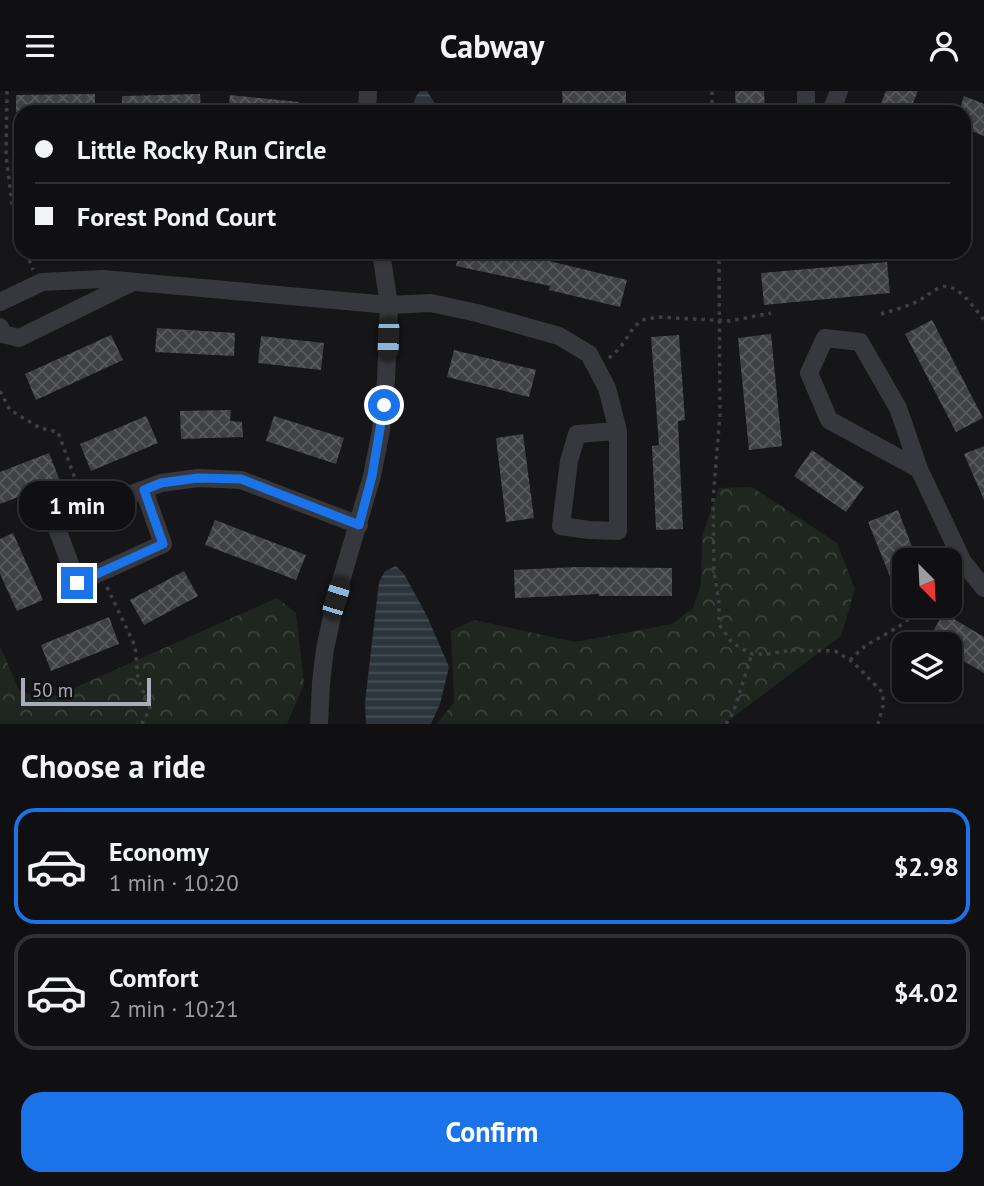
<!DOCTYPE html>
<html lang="en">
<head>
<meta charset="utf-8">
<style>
  body { margin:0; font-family:"PT Sans",sans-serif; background:#19191b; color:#f1f3f6; height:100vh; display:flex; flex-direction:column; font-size:26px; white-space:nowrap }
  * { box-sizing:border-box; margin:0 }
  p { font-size:23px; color:#9c9d9f }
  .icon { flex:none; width:38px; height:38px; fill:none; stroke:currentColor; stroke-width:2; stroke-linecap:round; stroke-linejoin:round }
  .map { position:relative; height:633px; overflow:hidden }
  .details { display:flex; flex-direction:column; background:#101012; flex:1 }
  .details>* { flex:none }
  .top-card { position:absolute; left:14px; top:14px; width:957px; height:154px; border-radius:21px; box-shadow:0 2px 5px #0004,0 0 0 2px #303032; display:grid; align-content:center; height:154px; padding:0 21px; background:#101012 }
  .needle { width:46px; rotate:156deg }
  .tools { position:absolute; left:892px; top:457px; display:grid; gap:14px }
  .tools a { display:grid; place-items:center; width:70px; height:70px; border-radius:14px; background:#101012; box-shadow:0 2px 5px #0004,0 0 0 2px #303032; font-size:35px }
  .scale { position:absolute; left:21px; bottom:18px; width:130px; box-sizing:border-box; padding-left:7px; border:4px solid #a8adb8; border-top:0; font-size:19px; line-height:24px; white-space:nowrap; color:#a8adb8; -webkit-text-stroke:5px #111113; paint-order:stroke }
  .end { position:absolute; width:32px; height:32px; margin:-16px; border:9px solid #1a73e8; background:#fff; box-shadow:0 0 0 4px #fff }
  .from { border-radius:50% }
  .bubble { position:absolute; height:49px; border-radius:21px; background:#101012; box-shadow:0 2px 5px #0004,0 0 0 2px #303032; font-size:23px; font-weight:800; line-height:49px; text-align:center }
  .car { position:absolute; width:21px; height:42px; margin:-21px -10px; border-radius:9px; box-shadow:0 0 5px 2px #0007; background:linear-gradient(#222 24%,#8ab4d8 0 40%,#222 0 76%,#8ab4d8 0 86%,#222 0) }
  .top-card b { display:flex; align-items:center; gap:24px; height:66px; font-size:26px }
  .top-card b+b { border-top:2px solid #303032 }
  .top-card i { width:18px; height:18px; background:#f1f3f6 }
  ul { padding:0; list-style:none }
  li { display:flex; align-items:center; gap:21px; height:116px; margin:0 14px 10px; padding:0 7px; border:4px solid #303032; border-radius:21px }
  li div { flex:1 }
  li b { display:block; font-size:26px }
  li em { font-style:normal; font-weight:800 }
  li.on { border-color:#1a73e8 }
  li>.icon { width:63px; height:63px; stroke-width:1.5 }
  h2 { padding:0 21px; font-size:32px; line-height:84px }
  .action { display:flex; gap:14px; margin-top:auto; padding:14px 21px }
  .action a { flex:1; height:80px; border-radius:21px; background:#1a73e8; color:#fff; font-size:28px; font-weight:800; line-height:80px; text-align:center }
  header { display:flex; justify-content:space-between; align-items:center; height:91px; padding:0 21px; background:#101012; font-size:32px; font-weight:800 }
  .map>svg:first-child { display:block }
  .forest { fill:url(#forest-crowns) }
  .water { fill:url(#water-rules) }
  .building { fill:url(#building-cross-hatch) }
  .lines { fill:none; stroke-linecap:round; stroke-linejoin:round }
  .path { stroke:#3d3f44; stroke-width:3.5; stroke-dasharray:3.5 5; stroke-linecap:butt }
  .minor { stroke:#37383d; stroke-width:18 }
  .route { stroke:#1a73e8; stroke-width:9 }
</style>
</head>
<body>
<header><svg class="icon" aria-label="menu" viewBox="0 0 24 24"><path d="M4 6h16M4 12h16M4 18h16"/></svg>Cabway<svg class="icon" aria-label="person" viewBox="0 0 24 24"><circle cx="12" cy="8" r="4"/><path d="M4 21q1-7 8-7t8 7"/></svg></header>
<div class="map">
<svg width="984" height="633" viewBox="0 0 984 633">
  <defs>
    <pattern id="forest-crowns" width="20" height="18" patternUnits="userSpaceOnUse" patternTransform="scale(1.75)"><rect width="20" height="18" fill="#1e261f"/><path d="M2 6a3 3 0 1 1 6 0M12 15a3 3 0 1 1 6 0" fill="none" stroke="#3c433d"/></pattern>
    <pattern id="water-rules" width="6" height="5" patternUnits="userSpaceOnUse" patternTransform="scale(1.75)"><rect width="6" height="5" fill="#2c353c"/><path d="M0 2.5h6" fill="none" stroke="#485056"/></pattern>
    <pattern id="building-cross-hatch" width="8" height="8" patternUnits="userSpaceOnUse" patternTransform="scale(1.75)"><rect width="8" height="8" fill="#404145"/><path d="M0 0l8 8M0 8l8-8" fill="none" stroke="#595a5e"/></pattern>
  </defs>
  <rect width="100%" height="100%" fill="#161618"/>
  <path class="forest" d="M752,396l85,56 18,46 -14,47 -117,88h-287l17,-22 -3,-71 23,-11 101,22 97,-18 21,-16 8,-24 1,-48 17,-48z
    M277,507l19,15 8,71 -17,40h-287v-78l19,44 23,9 23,-7z"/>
  <path class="water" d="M420,0h7l13,21h-26c-1,-9 0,-14 6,-21z
    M396,475l8,8 23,42 22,51 -9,37 -9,20h-65l-1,-22 14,-120 6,-11z"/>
  <path class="building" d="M562,0h64v18l-63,2z
    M735,0h29l1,21h-29z
    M886,0h32l-9,21h-32z
    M95,3v18h-79v-17z
    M200,3l1,18h-79v-16z
    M230,4l69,7 -1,10h-70z
    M964,5l20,8v32l-20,-8v-16h-5z
    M459,161h65l9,2v3l94,23 -7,27 -71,-17 1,-4 -94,-20z
    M887,171l3,31 -126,12 -3,-32z
    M932,229l51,98 -27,14 -51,-98z
    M157,237l78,5 -1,23 -79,-4z
    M771,243l11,112 -33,4 -11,-112z
    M111,244l12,25 -87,40 -11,-26z
    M679,244l6,85 -7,1 5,108 -27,1 -4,-84 7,-1 -8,-108z
    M261,245l63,7 -3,27 -63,-7z
    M454,259l82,20 -7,27 -82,-20z
    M231,319l-1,11 12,1 1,15 -62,2 -1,-28z
    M146,325l12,27 -67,28 -11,-27z
    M274,325l70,22 -8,26 -70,-23z
    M523,343l11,84 -28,4 -10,-84z
    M984,355v54l-20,-46z
    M812,359l52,37 -18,25 -52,-36z
    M49,362l11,28 -60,23v-32z
    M898,419l19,50h-12l-1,51 -36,-89z
    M215,429l91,35 -10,25 -91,-35z
    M13,442l30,67 -26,11 -17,-37v-35z
    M575,476l97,1v28h-73v-2l-84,4 -1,-28z
    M184,480l14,25 -54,29 -14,-25z
    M944,522l40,24v36l-34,-20v-9h-14l-8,-5z
    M109,526l10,27 -68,27 -10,-26z"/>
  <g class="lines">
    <path class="path" d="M7,0l-1,64 6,49 9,30
      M712,21v-21
      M26,161l7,18
      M719,161l1,162 -7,86 1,71 5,32v21l13,19 20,11h15l26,-4 42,1 18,11 30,31v13l-5,18
      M881,223c12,-4 26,-7 37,-13 8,-4 16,-12 24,-14 15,-5 34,23 42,33
      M609,267l11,-10 14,-21 8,-7 16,-3 72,4 41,-8
      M0,300l10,19 30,18 18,4 23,63
      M107,496l28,59 3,33 12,29 -8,16
      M950,499l9,-7
      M850,569l15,-14 33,-19 30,-22
      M726,633l7,-11 19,-59"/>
    <path class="minor" d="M367,21l1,-21
      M806,21v-21
      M831,21l8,-21
      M0,211l42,-20 61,-3 286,26 42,-2 46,10 82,23 30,18 18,34 11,43
      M0,236l3,7 16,4 114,-56
      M825,247l35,4 38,66 21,61 -90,-49 -20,-47z
      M618,340v100l-29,-1 -28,-4 8,-65 8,-27z
      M919,378l44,93 21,26
      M144,399l19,54 -86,39 -22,-60 106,-40 37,-5 43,2 118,45
      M319,633l2,-41 4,-34 11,-51 36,-122 9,-46 5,-50 3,-75 -8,-53"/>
  </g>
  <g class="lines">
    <path class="route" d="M77,492l86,-39 -19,-54 17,-7 37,-5 43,1 118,46 13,-49 12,-71"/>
  </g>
</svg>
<div class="tools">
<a><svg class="needle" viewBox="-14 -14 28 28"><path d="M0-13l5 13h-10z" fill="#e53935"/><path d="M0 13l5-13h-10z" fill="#9c9d9f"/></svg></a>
<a><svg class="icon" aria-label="layers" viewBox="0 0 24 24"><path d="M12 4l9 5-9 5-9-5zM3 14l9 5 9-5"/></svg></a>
</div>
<div class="scale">50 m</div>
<i class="end from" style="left:384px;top:314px"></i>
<i class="end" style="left:77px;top:492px"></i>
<div class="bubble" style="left:19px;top:390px;width:116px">1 min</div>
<i class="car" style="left:388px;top:248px;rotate:182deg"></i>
<i class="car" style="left:336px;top:507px;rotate:17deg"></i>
<div class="top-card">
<b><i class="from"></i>Little Rocky Run Circle</b>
<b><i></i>Forest Pond Court</b>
</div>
</div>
<section class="details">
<h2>Choose a ride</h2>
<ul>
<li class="on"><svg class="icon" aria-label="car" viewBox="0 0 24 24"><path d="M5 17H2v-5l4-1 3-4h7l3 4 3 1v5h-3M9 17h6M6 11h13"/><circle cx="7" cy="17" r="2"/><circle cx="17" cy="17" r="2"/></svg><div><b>Economy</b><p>1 min · 10:20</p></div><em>$2.98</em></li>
<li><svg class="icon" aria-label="car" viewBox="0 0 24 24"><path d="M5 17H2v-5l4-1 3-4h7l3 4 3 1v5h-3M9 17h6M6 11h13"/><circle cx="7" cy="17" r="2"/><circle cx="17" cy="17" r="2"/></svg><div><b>Comfort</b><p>2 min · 10:21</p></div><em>$4.02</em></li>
</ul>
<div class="action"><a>Confirm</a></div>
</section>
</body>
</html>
